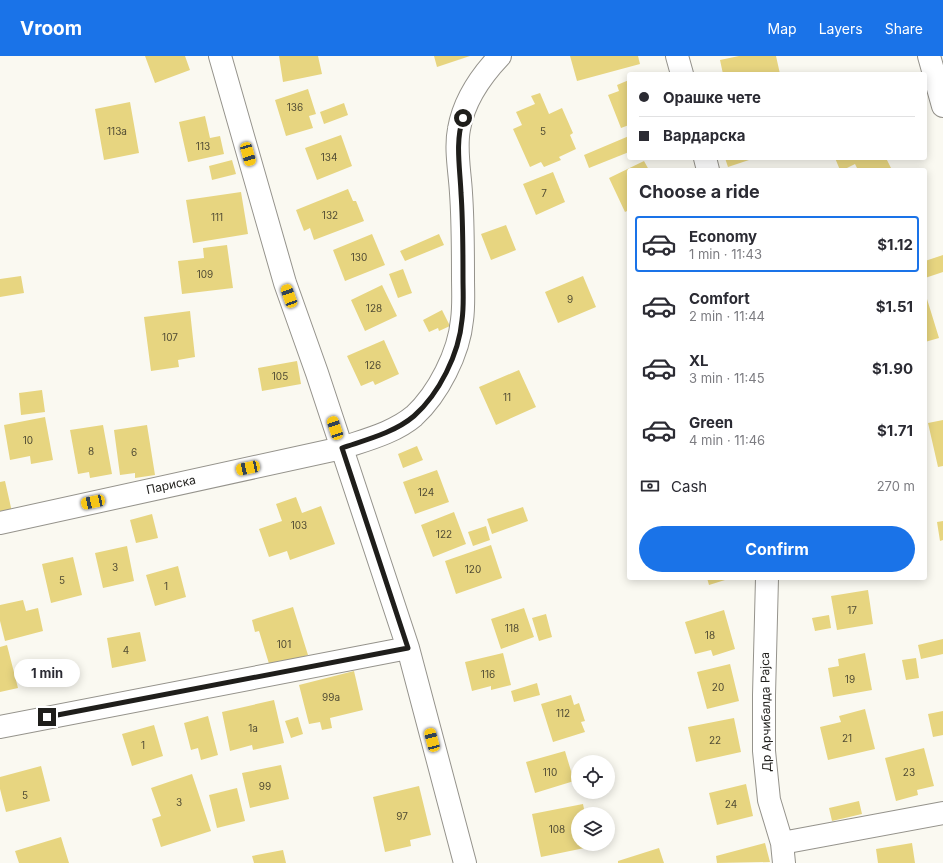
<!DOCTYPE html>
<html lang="en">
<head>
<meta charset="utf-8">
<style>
  body { margin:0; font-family:Inter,sans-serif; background:#f2f2f3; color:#2b2b33; height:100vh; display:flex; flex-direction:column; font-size:15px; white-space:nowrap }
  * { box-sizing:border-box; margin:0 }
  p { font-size:13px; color:#7c7c81 }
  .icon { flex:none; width:22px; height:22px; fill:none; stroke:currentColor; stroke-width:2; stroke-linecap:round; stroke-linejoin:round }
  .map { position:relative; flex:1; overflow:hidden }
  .sheet { position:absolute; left:627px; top:112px; width:300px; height:412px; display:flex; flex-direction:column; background:#fff; border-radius:4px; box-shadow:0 2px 10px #0003 }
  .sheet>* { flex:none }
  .top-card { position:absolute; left:627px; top:16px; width:300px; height:88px; border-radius:4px; box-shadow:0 2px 10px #0003; display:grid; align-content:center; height:88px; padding:0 12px; background:#fff }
  .tools { position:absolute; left:571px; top:699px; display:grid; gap:8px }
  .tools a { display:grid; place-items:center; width:44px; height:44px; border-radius:50%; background:#fff; box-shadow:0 2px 10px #0003; font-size:20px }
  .end { position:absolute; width:18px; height:18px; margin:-9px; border:5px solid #1f1e1b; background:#fff; box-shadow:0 0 0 2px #fff }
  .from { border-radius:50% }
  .bubble { position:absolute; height:28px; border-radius:14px; background:#fff; box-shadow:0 2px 10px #0003; font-size:13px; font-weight:700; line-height:28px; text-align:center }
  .car { position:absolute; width:12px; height:24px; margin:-12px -6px; border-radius:5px; box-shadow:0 0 3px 1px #0007; background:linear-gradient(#f5c518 24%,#345 0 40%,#f5c518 0 76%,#345 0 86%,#f5c518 0) }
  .top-card b { display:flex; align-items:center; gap:14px; height:38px; font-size:15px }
  .top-card b+b { border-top:1px solid #e1e1e2 }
  .top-card i { width:10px; height:10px; background:#2b2b33 }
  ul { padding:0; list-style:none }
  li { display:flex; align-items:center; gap:12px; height:56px; margin:0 8px 6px; padding:0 4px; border:2px solid transparent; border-radius:4px }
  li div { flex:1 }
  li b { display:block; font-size:15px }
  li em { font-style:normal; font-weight:700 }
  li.selected { border-color:#1a73e8 }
  li>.icon { width:36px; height:36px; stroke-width:1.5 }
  h2 { padding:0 12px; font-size:18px; line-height:48px }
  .pay { display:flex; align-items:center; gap:10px; height:44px; padding:0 12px; font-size:15px }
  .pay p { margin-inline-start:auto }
  .button { display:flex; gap:8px; margin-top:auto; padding:8px 12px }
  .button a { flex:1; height:46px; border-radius:24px; background:#1a73e8; color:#fff; font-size:16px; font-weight:700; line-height:46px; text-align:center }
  header { display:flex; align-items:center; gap:24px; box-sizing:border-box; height:56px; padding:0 20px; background:#1a73e8; color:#fff }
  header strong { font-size:19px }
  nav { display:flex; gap:22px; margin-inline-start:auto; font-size:14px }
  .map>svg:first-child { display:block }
  .building { fill:#e7d580 }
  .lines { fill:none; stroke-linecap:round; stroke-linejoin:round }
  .minor-casing { stroke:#95938c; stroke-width:24 }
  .minor { stroke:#fff; stroke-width:22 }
  .route { stroke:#1f1e1b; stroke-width:5 }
  .labels { text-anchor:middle; stroke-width:4; stroke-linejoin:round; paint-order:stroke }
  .number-label { font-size:10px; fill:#514c34 }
  .street-label { font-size:12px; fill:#1f1e1b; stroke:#fff }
</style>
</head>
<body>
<header>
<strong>Vroom</strong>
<nav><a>Map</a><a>Layers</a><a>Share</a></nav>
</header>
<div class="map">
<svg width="943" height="807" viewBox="0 0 943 807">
  <rect width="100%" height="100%" fill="#faf9f1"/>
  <path class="building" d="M145,0h40l5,14 -35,13z
    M279,0h39l4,18 -39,8z
    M434,0h36l-33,11z
    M570,0h68l2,8 -63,17z
    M739,0h37l4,18h-57l-3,-14z
    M629,24v45l-8,3 -13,-33 11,-4 -2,-6z
    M308,33l8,25 -7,2 4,12 -27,8 -11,-36z
    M540,37l9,21 13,-6 11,25 -3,2 6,14 -17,8 2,3 -17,7 -3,-5 -11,5 -17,-38 9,-4 -6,-13 19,-8 -4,-8z
    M130,46l9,51 -35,7 -9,-51z
    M344,47l4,12 -24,9 -4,-12z
    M205,60l5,22 10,-2 4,18 -36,8 -9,-40z
    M341,79l11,31 -35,14 -12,-32z
    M629,80v16l-40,16 -5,-13z
    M725,102h30l-27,9z
    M835,102h51l6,12h-34l-3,-6 -12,6h-3z
    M232,104l4,14 -24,6 -3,-14z
    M644,105l5,9h-20v40l-4,2 -16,-34z
    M553,116l12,30 -29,13 -13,-31z
    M348,133l5,12h3l8,20 -50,19 -4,-12 -6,3 -8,-21z
    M241,136l7,42 -55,9 -7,-43z
    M506,169l10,25 -25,10 -10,-26z
    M372,178l13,31 -40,16 -12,-31z
    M439,178l5,11 -39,16 -5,-10z
    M227,189l6,43 -51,6 -4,-33 26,-3 -1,-10z
    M943,199v17l-18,6v-17z
    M403,213l9,24 -14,5 -9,-24z
    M21,220l3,17 -24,4v-18z
    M583,220l13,31 -38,16 -13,-31z
    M382,229l15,31 -32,15 -14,-31z
    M927,243l12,39 -14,4v-42z
    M442,254l8,16 -11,5 -1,-3 -9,4 -6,-12z
    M190,255l5,46 -17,3 1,7 -28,4 -7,-54z
    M384,284l15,34 -24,11 -2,-4 -12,5 -14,-30z
    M297,305l4,23 -39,7 -4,-23z
    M519,314l17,37 -40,18 -17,-38z
    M42,334l3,22 -24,3 -2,-22z
    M45,361l8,43 -22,4 -1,-8 -20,4 -6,-35z
    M943,364v46l-5,1 -10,-44z
    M103,369l9,49 -22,4 -1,-6 -11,2 -8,-44z
    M147,369l8,50 -20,3v-5l-15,2 -6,-45z
    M417,390l6,14 -20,8 -5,-14z
    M437,414l12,32 -34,12 -12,-32z
    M5,425l7,31 -12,3v-33z
    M296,441l6,16 19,-7 14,38 -45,16 -3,-9 -18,6 -10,-28 23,-8 -6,-17z
    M523,451l5,14 -36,13 -5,-15z
    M454,456l12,32 -33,13 -12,-32z
    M152,458l6,24 -22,5 -6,-23z
    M943,465v19l-3,1 -3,-19z
    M486,470l4,14 -17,6 -5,-14z
    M491,489l11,33 -46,16 -11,-33z
    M127,490l7,35 -31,7 -8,-35z
    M73,501l9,38 -31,8 -9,-39z
    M178,510l8,31 -31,9 -9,-31z
    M707,522h18v2l-16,5z
    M868,534l5,34 -36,6 -6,-34z
    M23,544l3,11 12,-3 5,23 -38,10 -5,-20v-16z
    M293,551l15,48 -38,12 -11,-36 -4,1 -3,-12z
    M524,552l10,29 -33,12 -10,-30z
    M724,554l11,39 -22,7 -2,-6 -16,4 -10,-32z
    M546,558l6,23 -13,4 -7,-23z
    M829,559l2,13 -16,3 -3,-13z
    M140,576l6,29 -34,7 -5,-30z
    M943,583v15l-22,5 -3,-14z
    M7,589l11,43 -18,4v-45z
    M503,597l8,32 -20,5v-4l-19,5 -7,-29z
    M865,597l7,37 -39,7 -5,-29 11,-2 -1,-7z
    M916,602l3,20 -13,2 -4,-20z
    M730,608l9,37 -32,8 -10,-37z
    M354,615l9,39 -33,8 2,10 -10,2 -2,-8 -11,2 -10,-39z
    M537,627l3,12 -26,7 -3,-11z
    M571,639l3,10 5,-2 6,18 -4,1 4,10 -32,10 -12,-38z
    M274,644l10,43 -31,7 -1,-5 -22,6 -8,-39z
    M865,653l10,40 -47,11 -8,-33 21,-5 -2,-6z
    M943,655v24l-10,2 -5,-23z
    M208,660l10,39 -17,5 -3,-12 -7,2 -7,-27z
    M298,661l5,17 -12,4 -6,-17z
    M734,662l7,34 -45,10 -8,-35z
    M154,669l9,31 -31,10 -10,-32z
    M924,692l10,38 -17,4 1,5 -22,6 -11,-43z
    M565,695l9,30 -39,12 -9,-31z
    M281,709l8,34 -39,9 -8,-35z
    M41,710l9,35 -44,11 -6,-23v-12z
    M192,718l19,57 -50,16 -9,-28 9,-3 -10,-28z
    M746,728l7,32 -36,9 -8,-32z
    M419,730l12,49 -21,5 1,6 -26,6 -12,-55z
    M237,732l8,33 -28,7 -8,-33z
    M859,745l3,13 -30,7 -3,-13z
    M583,748l2,10h-7v30l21,1 -58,12 -9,-43z
    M61,781l8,26h-50l-4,-12z
    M765,787l5,19 -53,1 -1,-7z
    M912,787l3,20h-37l-2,-14z
    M659,792l5,15h-46v-2z
    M283,794l3,13h-32l-2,-7z"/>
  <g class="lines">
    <g class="minor-casing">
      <path id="minor" d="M220,0l65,227 32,90 91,275 57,215
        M677,0l5,18
        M929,0l14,50
        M705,102l3,12
        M0,467l342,-75c23,-8 52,-15 72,-32 24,-22 45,-63 48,-96 2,-14 1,-28 1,-42 0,-28 0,-57 -2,-85 -1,-20 -6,-44 -2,-64 5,-29 21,-52 41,-73
        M767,522l-3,117v56l5,49 13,43 2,20
        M0,671l408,-79
        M782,787l161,-30"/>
    </g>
    <use href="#minor" class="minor"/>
  </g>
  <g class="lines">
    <path class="route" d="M47,661l361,-69 -66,-200c23,-8 52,-15 72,-32 25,-22 45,-62 48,-96 2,-13 1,-28 1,-42 0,-28 0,-57 -2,-85 -1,-25 -6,-51 2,-75"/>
  </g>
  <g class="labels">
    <g class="number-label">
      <text x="295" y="55">136</text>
      <text x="117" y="79">113a</text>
      <text x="543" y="79">5</text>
      <text x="203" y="94">113</text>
      <text x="329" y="105">134</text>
      <text x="544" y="141">7</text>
      <text x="330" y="163">132</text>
      <text x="217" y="165">111</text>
      <text x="359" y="205">130</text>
      <text x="205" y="222">109</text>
      <text x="570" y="247">9</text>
      <text x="374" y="256">128</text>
      <text x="170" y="285">107</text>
      <text x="373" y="313">126</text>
      <text x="280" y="324">105</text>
      <text x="507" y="345">11</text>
      <text x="28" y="388">10</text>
      <text x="91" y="399">8</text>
      <text x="134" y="400">6</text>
      <text x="426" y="440">124</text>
      <text x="299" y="473">103</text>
      <text x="444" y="482">122</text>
      <text x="115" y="515">3</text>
      <text x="473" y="517">120</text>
      <text x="62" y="528">5</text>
      <text x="166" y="534">1</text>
      <text x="852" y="558">17</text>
      <text x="512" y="576">118</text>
      <text x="710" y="583">18</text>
      <text x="284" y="592">101</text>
      <text x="126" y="598">4</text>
      <text x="488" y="622">116</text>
      <text x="850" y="627">19</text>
      <text x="718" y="635">20</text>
      <text x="331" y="645">99a</text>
      <text x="563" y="661">112</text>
      <text x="253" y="676">1a</text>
      <text x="847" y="686">21</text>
      <text x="715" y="688">22</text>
      <text x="143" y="693">1</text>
      <text x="550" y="720">110</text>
      <text x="909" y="720">23</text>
      <text x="265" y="734">99</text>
      <text x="25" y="743">5</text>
      <text x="179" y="750">3</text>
      <text x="731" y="752">24</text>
      <text x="402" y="764">97</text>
      <text x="557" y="777">108</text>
    </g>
    <g class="street-label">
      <text transform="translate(171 429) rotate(-12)" y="4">Париска</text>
      <text transform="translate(766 656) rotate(-91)" y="4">Др Арчибалда Рајса</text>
    </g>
  </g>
</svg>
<div class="tools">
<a><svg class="icon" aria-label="locate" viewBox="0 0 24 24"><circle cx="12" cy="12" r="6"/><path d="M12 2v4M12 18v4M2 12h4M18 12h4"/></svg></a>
<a><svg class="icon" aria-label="layers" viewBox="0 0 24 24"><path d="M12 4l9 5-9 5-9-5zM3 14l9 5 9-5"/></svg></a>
</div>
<i class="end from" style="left:463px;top:62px"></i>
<i class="end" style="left:47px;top:661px"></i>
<div class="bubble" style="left:14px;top:603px;width:66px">1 min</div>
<i class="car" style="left:248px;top:98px;rotate:164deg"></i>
<i class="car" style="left:289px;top:240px;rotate:340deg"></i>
<i class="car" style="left:335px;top:372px;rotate:342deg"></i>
<i class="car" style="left:248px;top:412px;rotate:258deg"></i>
<i class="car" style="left:93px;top:446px;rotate:258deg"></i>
<i class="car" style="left:432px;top:684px;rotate:345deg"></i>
<div class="top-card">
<b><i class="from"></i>Орашке чете</b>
<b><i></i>Вардарска</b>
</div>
<section class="sheet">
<h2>Choose a ride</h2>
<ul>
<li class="selected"><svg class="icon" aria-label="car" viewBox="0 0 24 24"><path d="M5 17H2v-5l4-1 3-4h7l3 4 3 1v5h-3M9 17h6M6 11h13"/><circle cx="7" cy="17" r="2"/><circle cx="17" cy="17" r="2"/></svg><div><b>Economy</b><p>1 min · 11:43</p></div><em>$1.12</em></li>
<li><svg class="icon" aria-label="car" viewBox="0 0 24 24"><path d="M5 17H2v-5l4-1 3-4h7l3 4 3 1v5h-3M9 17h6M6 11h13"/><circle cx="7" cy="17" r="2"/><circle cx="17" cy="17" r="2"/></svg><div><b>Comfort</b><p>2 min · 11:44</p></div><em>$1.51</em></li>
<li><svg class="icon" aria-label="car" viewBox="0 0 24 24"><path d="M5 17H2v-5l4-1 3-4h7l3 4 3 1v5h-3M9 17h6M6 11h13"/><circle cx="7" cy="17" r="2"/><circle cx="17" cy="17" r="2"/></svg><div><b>XL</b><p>3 min · 11:45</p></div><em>$1.90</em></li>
<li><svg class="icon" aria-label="car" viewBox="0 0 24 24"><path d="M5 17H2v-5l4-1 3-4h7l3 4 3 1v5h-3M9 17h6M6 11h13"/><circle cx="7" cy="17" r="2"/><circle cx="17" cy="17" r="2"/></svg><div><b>Green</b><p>4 min · 11:46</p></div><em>$1.71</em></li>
</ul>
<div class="pay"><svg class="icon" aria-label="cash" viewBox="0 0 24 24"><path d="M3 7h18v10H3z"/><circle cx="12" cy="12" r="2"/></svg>Cash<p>270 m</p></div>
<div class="button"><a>Confirm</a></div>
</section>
</div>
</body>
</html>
